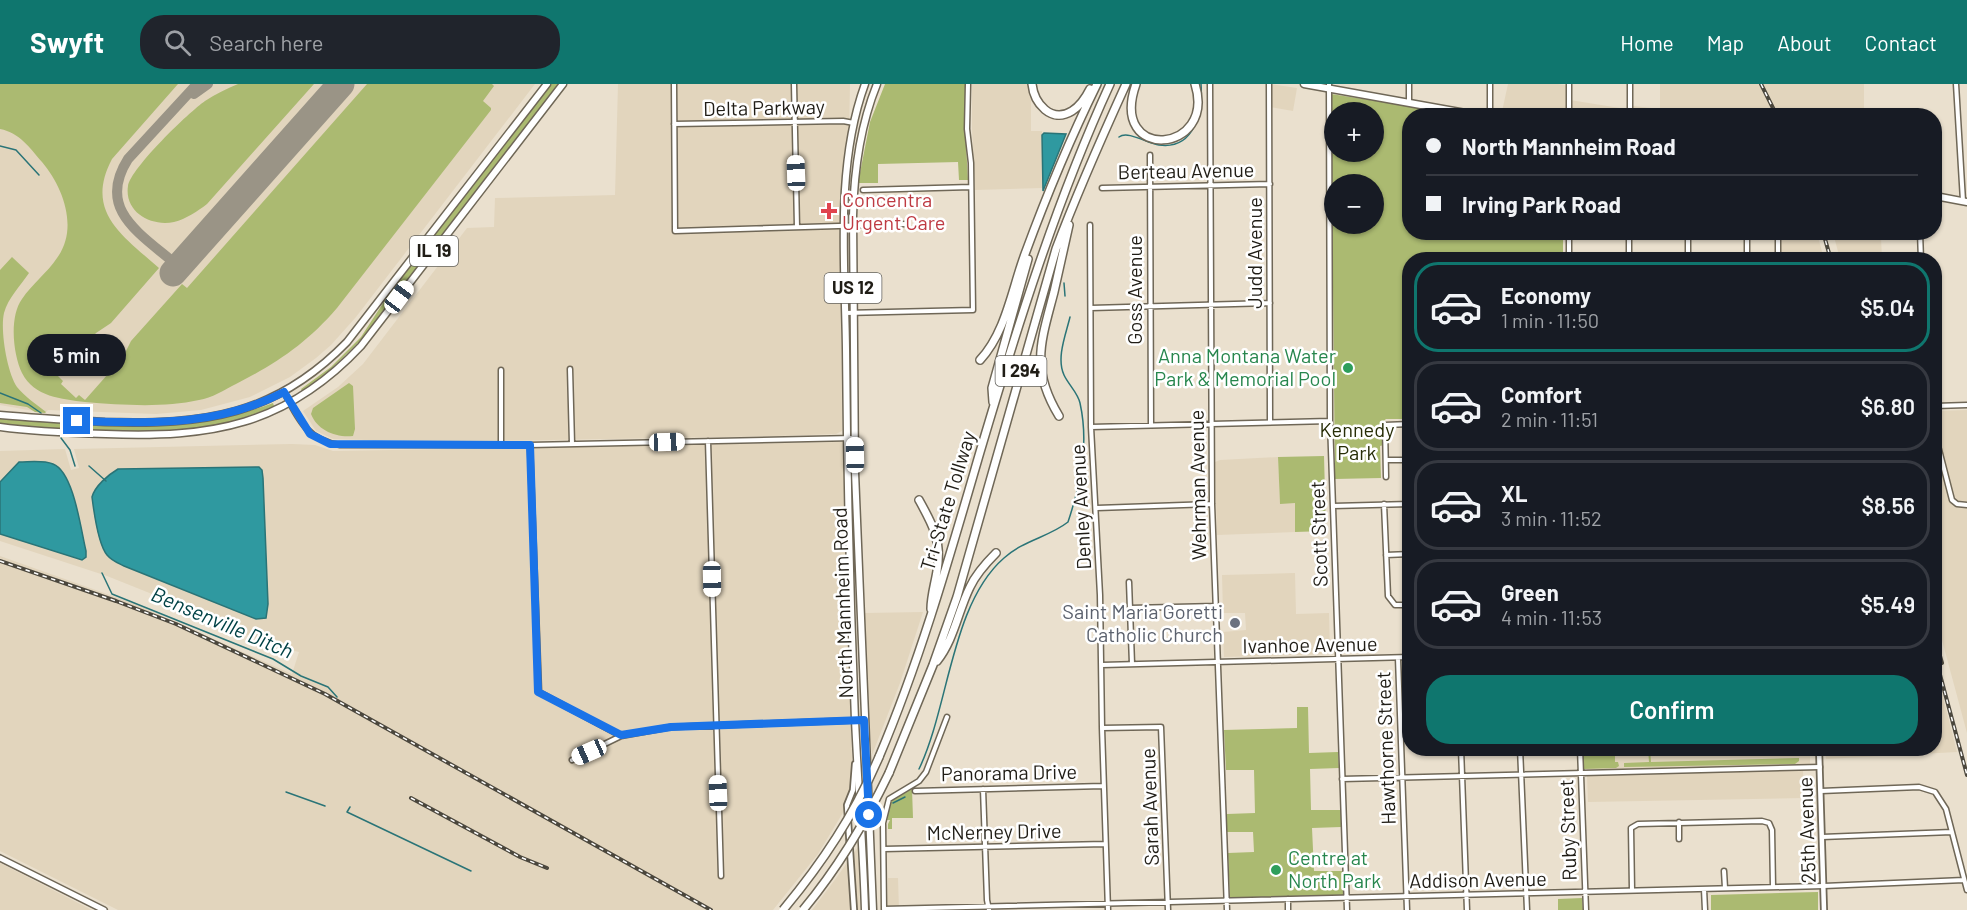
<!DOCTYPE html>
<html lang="en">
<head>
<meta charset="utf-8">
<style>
  body { margin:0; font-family:Barlow,sans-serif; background:#20242c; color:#f1f3f6; height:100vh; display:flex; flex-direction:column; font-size:22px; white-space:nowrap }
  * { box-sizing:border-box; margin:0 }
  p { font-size:20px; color:#9ea1a6 }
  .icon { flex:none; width:33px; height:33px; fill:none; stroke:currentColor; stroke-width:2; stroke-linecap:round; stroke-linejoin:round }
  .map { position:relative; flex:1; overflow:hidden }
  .sheet { position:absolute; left:1402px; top:168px; width:540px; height:504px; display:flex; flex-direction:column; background:#171b24; border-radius:24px; box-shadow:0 2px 4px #0004 }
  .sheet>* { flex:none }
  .top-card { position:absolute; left:1402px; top:24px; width:540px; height:132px; border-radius:24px; box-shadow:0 2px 4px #0004; display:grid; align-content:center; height:132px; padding:0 24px; background:#171b24 }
  .buttons { position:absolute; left:1324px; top:18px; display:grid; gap:12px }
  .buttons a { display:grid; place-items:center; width:60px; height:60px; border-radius:50%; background:#171b24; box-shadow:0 2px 4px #0004; font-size:30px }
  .end { position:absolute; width:27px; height:27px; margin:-14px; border:8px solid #1a73e8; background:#fff; box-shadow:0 0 0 3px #fff }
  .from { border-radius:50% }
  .bubble { position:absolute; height:42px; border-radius:21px; background:#171b24; box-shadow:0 2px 4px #0004; font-size:20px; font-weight:600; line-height:42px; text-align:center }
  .car { position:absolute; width:18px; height:36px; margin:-18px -9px; border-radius:8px; box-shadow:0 0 4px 2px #0007; background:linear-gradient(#fff 24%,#345 0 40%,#fff 0 76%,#345 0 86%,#fff 0) }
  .top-card b { display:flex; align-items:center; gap:21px; height:57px; font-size:22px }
  .top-card b+b { border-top:2px solid #363941 }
  .top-card i { width:15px; height:15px; background:#f1f3f6 }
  ul { padding:10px 0 0; list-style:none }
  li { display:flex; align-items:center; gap:18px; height:90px; margin:0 12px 9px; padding:0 12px; border:3px solid #363941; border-radius:24px }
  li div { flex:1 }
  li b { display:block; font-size:22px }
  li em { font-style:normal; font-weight:600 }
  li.current { border-color:#0f766e }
  li>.icon { width:54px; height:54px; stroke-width:1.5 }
  .button { display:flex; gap:12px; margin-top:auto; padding:12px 24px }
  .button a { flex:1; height:69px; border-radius:24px; background:#0f766e; color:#fff; font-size:24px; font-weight:600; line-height:69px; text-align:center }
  header { display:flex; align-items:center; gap:36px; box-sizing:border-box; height:84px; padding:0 30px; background:#0f766e; color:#fff }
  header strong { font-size:28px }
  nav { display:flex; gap:33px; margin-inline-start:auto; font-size:21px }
  .search { width:420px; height:54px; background:#20242c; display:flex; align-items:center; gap:15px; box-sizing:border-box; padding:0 21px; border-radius:24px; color:#9ea1a6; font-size:22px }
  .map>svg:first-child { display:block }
  .built { fill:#e2d5bd }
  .green { fill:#abba71; fill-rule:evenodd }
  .water { fill:#2f99a0; stroke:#2a7477; stroke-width:1.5 }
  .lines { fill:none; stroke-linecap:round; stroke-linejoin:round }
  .stream { stroke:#2a7477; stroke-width:1.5 }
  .taxiway { stroke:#9a9486; stroke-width:10 }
  .runway { stroke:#9a9486; stroke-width:27 }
  .minor-casing { stroke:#6f6757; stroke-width:7 }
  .tertiary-casing { stroke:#6f6757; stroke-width:8 }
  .secondary-casing { stroke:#6f6757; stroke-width:8 }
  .primary-casing { stroke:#6f6757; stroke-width:9 }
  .motorway-casing { stroke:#6f6757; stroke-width:10 }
  .minor { stroke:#fff; stroke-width:4 }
  .tertiary { stroke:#fff; stroke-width:4.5 }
  .secondary { stroke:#fff; stroke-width:5 }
  .primary { stroke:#fff; stroke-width:6 }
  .motorway { stroke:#fff; stroke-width:7 }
  .rail-casing { stroke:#4b473d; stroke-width:4 }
  .rail { stroke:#fff; stroke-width:1.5; stroke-dasharray:4.5; stroke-linecap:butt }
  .motorway-bridge-casing { stroke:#6f6757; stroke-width:10; stroke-linecap:butt }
  .motorway-bridge { stroke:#fff; stroke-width:7 }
  .route { stroke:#1a73e8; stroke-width:8 }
  .health-dot { fill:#e0444e; stroke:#fff; stroke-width:2 }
  .leisure-dot { fill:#2e9e5b; stroke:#fff; stroke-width:2 }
  .worship-dot { fill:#6b7280; stroke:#fff; stroke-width:2 }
  .labels { text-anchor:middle; stroke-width:5; stroke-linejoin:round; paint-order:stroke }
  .shield { fill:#fff; stroke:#63615c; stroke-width:1.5 }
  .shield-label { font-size:18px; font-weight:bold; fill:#201d16 }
  .street-label { font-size:20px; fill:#201d16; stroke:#fff }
  .health-label { font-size:20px; fill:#be3a42; stroke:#fff; text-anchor:start }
  .leisure-label { font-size:20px; fill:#27864d; stroke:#fff; text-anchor:end }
  .park-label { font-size:20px; fill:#272d07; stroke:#fff }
  .worship-label { font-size:20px; fill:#5b616d; stroke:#fff; text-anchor:end }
  .water-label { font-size:21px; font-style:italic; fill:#004145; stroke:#fff }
</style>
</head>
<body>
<header>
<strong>Swyft</strong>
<div class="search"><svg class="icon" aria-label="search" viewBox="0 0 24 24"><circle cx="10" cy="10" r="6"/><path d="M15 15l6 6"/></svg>Search here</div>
<nav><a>Home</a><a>Map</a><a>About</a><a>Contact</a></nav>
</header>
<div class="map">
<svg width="1967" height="826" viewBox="0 0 1967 826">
  <rect width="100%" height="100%" fill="#eae0ce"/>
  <path class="built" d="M0,0h535l-179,233 -25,28 -15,13 -26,19 -40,20 -49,13 -45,4 -108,-4 -3,3 -45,-8z
    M618,0h232l-1,50 -7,47 -1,40 1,210 -6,3 -59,2 -335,6 -109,-3 -17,-8 -13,-20 35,-24 25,-23 104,-136 27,-1 1,-29 120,-3z
    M972,0h57l2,12v35h11v57l-67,2 -3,-61z
    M1270,0l27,4 -4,23 -23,-4z
    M1508,0h50l12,2v14l62,10 1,-4 27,3v-25h204v31l-363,1z
    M1780,149h37l7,26h-44z
    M1833,149h50l-2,5 1,21h-42z
    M1967,326v323l-32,-119v-203z
    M843,358l10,354 -35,58 -45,56h-655l-118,-59v-295l135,48 157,70 7,-22 -27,-6 -85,-38 -80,-32 -107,-35v-90l65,-2 6,21 8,-2 -5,-19 218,-5 23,1 18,6z
    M1278,373l2,46h15v29l-78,3 -2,-73 5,-2z
    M1295,489l1,41 33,-1 1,41 -106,3 -1,-25 23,-2 -1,-17h-22l-1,-38z
    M923,528l-23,71 -28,72 -4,-49 -3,-93z
    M1935,582l22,86 -131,7 -1,-10 110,-1z
    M1586,665h224v22h-7l1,27 -216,4z
    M858,763l2,63h-48l25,-33z
    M0,779l92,47h-92z
    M888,794h10l1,32h-12z"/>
  <path class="green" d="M0,0h178l-66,75c-28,53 11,77 47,109l-48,55 -15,10 -38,43 5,5 -2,3 15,14 3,-3 6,5 38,-43 8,-16 51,-57 5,4 180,-204h125l2,2 -11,15 8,7v2l-154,198c-30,35 -60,55 -101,76 -12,6 -24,14 -37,16 -36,8 -77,5 -114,2 -23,-3 -51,-5 -63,-29 -9,-19 -13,-56 0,-74 10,-15 25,-26 35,-41 22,-30 6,-71 -15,-96 -13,-15 -22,-29 -42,-33z
    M238,0h76l-107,120c-9,7 -21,15 -33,18 -23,5 -50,-10 -46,-36 3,-18 61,-74 77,-85 11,-7 21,-12 33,-17z
    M551,0h8l-199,257 -33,32 -25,18 -1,-2 30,-22 30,-30 26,-40z
    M885,0h80v42l3,54h-9l-1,-18 -80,2v19h-20l12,-61z
    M1331,10l135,21 -56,1v116l153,1v26l-153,1v159h-24l-6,5 -1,8 5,4v9l-4,1 1,32 -46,1zM1335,28h39v40h-39zM1335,100h39v40h-39z
    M12,173l17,16c-8,12 -21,25 -25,40 -4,17 3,59 13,74 7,9 19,17 29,25l-1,1 -10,-1 -8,-5 -27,-4v-133z
    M349,299l4,3 2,43 -2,7c-17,2 -36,-6 -42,-22l2,-6z
    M273,319l1,3c-83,39 -185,25 -274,18v-6c91,8 186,18 273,-15z
    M1324,372l2,75 -31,1v-29l-15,1 -2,-47z
    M1297,623h11l1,46 29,-1 1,16 -29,1 1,41h30v17l-29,1 2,43h29l1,24 -114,3 -2,-45 26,-1 -1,-20h-26v-18l28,-1 -1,-43h-28l-2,-40 73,-2z
    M1582,665h33v13h3l1,4 -3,2 -32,1z
    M1648,665h2l1,13 148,-4v3l-4,3 -171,3v-4l25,-1z
    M912,705l1,29h-21v11h-4v-5l2,-4h-3l3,-19z
    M1818,808v18h-107v-15z
    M1582,814l1,12h-25v-11z"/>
  <path class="water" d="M1044,49l22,1 -23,57 -1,-56z
    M19,378c11,0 24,-2 34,2 21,8 28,67 33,87v6l-4,3 -82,-26v-52z
    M259,383l3,3 1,8 5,126 -2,14 -10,1 -132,-53c-6,-3 -12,-5 -17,-11 -9,-11 -13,-42 -15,-58 3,-11 16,-22 26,-28z"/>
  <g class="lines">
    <path class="stream" d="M1119,53c9,-7 29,7 40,8 36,5 44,-34 42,-61
      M0,62l16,4 23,25
      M1064,199l1,13
      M0,309l28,11 13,9
      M61,354l9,12 5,16
      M89,382l17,15
      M102,489l10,21 161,65 28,17 27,11 9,10
      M919,685c30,-62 32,-165 85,-211 20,-18 45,-21 64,-36 13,-39 21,-78 12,-119 -2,-10 -12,-19 -16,-28 -8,-17 2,-41 6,-58
      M286,708l39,14
      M893,719l12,-6
      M350,723l-3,5 124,59"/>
    <path class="taxiway" d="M194,10l14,-10
      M179,183c-36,-32 -84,-56 -51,-108l69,-75"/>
    <path class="runway" d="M173,189l168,-189"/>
    <g class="minor-casing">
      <path id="minor" d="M674,0l1,147 231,-7
        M794,0l3,143
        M1210,0l2,420 15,406
        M1269,0l1,338
        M1329,0l1,337 17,489
        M1569,0v32
        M1956,0l7,117
        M1409,18v-18
        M1490,32v-32
        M1630,32v-32
        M674,40l169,-3 11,2
        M1150,71l1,270
        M1102,104l168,-4
        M863,106l108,-3
        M1090,141l1,202 9,168 2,133 6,182
        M1747,148v28
        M1920,148l1,28
        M1569,176v-28
        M1629,176v-28
        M1688,176v-28
        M1778,176v-28
        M1091,224l179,-5
        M845,229l128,-3 -2,-147 -4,-34 1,-45
        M570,285l2,75
        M284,308c14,27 23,48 56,53h190l324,-7
        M1935,322l32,-1
        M1091,343l239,-6
        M1935,350l17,66 5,4 10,1
        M708,357l13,435
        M501,361v-75
        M530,361l9,247 82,44
        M1386,376h24
        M1386,393l-1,-52 25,-1
        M1384,420l4,92 7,9h15
        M1333,422l77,-2
        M1097,424l115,-4
        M1386,471l24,-1
        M1129,498l3,82
        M1130,524l87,-2
        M1398,574l9,252
        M1102,581l308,-8
        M1102,644l59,-1 7,183
        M1461,664l6,162
        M1520,664l7,162
        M1580,664l6,162
        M572,676l49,-24 50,-9 193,-7
        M1342,695l478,-12
        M983,705l4,111 2,10
        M915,707l188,-5
        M1821,707l98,-4 16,5 11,17 21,81
        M870,732l13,7 6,-24 30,-18 7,-9 21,-55
        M1679,738v17
        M883,739l1,86
        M1822,753l130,-5
        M884,765l221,-5
        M1724,787l1,17
        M1704,805l1,21
        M1632,806l-1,-62 7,-4 124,-3 7,2 3,7 1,57
        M1288,815v11
        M884,825l940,-23 140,-6"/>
    </g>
    <g class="tertiary-casing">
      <path id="tertiary" d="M1819,664l5,162
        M854,826l-7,-105 6,-15 2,-26"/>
    </g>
    <g class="secondary-casing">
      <path id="secondary" d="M0,774l104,52"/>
    </g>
    <g class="primary-casing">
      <path id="primary" d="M865,0c-30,82 -20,180 -19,265 1,124 4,248 9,371 3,63 8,127 10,190
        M1304,0l178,32
        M1935,112l32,6
        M0,331c35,3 70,5 105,7 99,3 170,-6 242,-80l200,-258
        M0,343c35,5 70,6 106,7 105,4 180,-8 255,-88l202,-262
        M873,826l-18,-438 -2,-256c1,-45 7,-90 24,-132"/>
    </g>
    <g class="motorway-casing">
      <path id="motorway" d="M1032,0c2,19 19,40 40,27 8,-5 14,-14 18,-22
        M1136,0c-28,79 81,70 59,0
        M980,276c26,-28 32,-71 45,-106 21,-57 45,-115 72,-170
        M993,318l-1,-14 36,-129
        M1059,332c-29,-48 -18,-74 -5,-124 5,-22 10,-45 15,-67
        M919,416c14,25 23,41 18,71 -2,13 -6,25 -6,38
        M937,577c17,-21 21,-50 33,-74 6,-13 16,-24 26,-34
        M879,673c42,-99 71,-202 101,-305 37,-125 76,-250 130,-368
        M889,689l44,-108 24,-68 99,-348c21,-56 45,-110 70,-165"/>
    </g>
    <use href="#minor" class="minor"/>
    <use href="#tertiary" class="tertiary"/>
    <use href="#secondary" class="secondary"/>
    <use href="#primary" class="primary"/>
    <use href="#motorway" class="motorway"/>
    <g class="rail-casing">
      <path id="rail" d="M1761,0l16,32
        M1823,148l8,28
        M0,477l116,40 60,23 149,70 386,216
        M1935,554l7,25
        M1935,572l32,119
        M411,714l109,59 27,11"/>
    </g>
    <use href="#rail" class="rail"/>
    <g class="motorway-bridge-casing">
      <path id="motorway-bridge" d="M783,826c40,-48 71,-95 96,-153
        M803,826c35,-42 62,-87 86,-137"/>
    </g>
    <use href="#motorway-bridge" class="motorway-bridge"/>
  </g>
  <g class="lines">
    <path class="route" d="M77,337c74,2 139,6 207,-29l26,42 20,10 200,1 8,247 83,43 50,-8 193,-7 5,95"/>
  </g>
  <path class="health-dot" d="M826 118h6v6h6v6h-6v6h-6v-6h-6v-6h6z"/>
  <g class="leisure-dot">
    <circle cx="1348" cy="284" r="6"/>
    <circle cx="1276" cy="786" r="6"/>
  </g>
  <circle class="worship-dot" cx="1235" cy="539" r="6"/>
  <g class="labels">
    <g class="shield">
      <rect x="410" y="152" width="48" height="30" rx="4.5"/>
      <rect x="824.5" y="189" width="57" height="30" rx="4.5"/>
      <rect x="995.5" y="272" width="51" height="30" rx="4.5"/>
    </g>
    <g class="shield-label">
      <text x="434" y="173">IL 19</text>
      <text x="853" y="210">US 12</text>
      <text x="1021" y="293">I 294</text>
    </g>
    <g class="street-label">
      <text transform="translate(764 24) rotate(-1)" y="7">Delta Parkway</text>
      <text transform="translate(1186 87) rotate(-1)" y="7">Berteau Avenue</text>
      <text transform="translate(1255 169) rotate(-90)" y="7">Judd Avenue</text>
      <text transform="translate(1135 206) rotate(-90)" y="7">Goss Avenue</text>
      <text transform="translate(1198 401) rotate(-91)" y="7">Wehrman Avenue</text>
      <text transform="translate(948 417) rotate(-73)" y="7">Tri-State Tollway</text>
      <text transform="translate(1081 423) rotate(-93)" y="7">Denley Avenue</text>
      <text transform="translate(1319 450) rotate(-92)" y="7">Scott Street</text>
      <text transform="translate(843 519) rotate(-92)" y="7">North Mannheim Road</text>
      <text transform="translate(1310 561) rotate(-1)" y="7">Ivanhoe Avenue</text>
      <text transform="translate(1386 664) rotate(-92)" y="7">Hawthorne Street</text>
      <text transform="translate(1009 689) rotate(-1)" y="7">Panorama Drive</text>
      <text transform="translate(1150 723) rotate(-92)" y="7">Sarah Avenue</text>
      <text transform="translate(1568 746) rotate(-92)" y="7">Ruby Street</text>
      <text transform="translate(1807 746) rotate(-92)" y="7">25th Avenue</text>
      <text transform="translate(994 748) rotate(-1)" y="7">McNerney Drive</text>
      <text transform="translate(1478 796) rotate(-1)" y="7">Addison Avenue</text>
    </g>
    <g class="health-label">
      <text x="842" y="123">Concentra<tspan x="842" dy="23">Urgent Care</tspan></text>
    </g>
    <g class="leisure-label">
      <text x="1336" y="279">Anna Montana Water<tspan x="1336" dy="23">Park &amp; Memorial Pool</tspan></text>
      <text x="1288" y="781" text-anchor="start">Centre at<tspan x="1288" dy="23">North Park</tspan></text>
    </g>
    <g class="park-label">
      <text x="1357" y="353">Kennedy<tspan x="1357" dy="23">Park</tspan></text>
    </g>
    <g class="worship-label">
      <text x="1223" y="535">Saint Maria Goretti<tspan x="1223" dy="23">Catholic Church</tspan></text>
    </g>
    <g class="water-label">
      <text transform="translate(222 539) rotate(23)" y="7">Bensenville Ditch</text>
    </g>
  </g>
</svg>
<div class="buttons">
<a>+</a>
<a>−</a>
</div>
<i class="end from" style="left:869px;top:731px"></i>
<i class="end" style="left:77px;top:337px"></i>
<div class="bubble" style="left:27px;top:250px;width:99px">5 min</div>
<i class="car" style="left:796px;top:89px;rotate:358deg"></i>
<i class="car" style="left:399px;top:213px;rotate:37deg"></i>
<i class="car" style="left:667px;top:358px;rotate:88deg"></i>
<i class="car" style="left:855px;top:371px;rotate:359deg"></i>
<i class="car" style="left:712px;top:495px;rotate:179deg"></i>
<i class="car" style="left:589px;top:668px;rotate:246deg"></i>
<i class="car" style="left:718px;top:709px;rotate:358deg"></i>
<div class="top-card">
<b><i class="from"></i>North Mannheim Road</b>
<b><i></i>Irving Park Road</b>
</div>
<section class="sheet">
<ul>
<li class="current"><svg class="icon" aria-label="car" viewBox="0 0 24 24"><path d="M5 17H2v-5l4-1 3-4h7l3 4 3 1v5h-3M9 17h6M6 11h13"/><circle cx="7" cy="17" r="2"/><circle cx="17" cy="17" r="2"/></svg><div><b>Economy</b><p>1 min · 11:50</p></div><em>$5.04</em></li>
<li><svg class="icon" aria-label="car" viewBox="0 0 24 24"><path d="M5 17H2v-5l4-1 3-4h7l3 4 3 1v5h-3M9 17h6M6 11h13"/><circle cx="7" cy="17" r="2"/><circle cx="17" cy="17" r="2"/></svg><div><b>Comfort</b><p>2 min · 11:51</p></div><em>$6.80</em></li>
<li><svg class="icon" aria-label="car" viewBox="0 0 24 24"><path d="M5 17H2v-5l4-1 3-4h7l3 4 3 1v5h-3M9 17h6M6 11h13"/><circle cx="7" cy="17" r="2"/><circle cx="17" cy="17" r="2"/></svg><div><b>XL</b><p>3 min · 11:52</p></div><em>$8.56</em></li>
<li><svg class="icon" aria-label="car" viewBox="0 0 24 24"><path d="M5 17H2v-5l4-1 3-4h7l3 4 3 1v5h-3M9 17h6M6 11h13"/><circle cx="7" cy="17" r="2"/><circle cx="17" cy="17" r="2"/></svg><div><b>Green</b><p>4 min · 11:53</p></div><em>$5.49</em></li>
</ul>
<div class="button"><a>Confirm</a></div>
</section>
</div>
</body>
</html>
